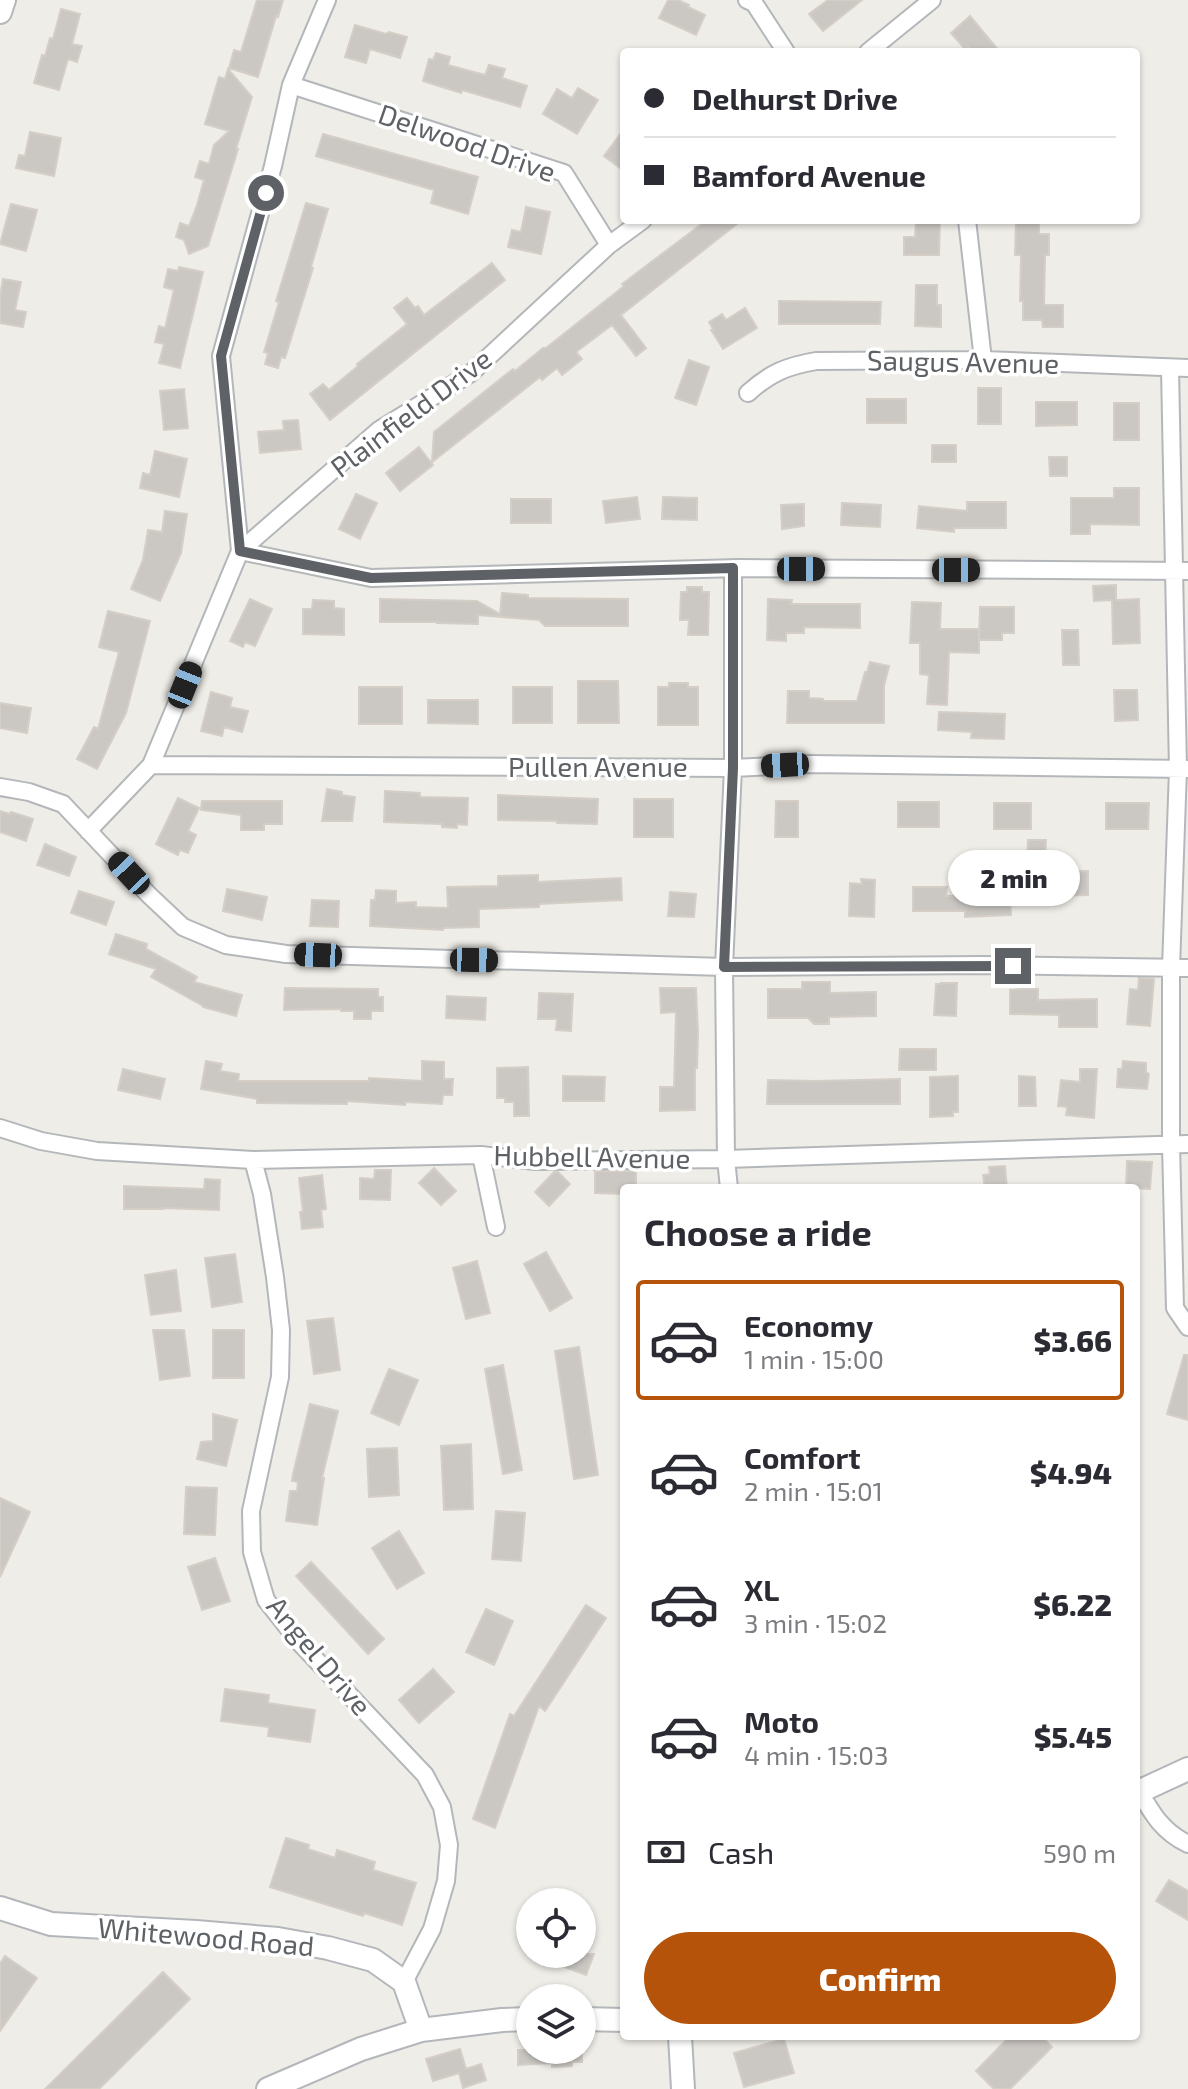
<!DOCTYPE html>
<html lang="en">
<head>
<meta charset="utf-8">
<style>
  body { margin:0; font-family:"Exo 2",sans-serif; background:#f7f7f7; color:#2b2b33; height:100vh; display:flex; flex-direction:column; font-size:30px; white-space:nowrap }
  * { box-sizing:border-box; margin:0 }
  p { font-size:26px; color:#7c7c81 }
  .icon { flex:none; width:44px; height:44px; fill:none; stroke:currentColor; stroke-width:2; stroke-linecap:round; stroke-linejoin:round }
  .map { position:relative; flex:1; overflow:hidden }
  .panel { position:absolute; left:620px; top:1184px; width:520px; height:856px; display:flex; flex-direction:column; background:#fff; border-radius:8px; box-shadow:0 2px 6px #0004 }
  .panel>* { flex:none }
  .hud { position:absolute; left:620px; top:48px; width:520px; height:176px; border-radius:8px; box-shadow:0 2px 6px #0004; display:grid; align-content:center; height:176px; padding:0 24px; background:#fff }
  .buttons { position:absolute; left:516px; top:1888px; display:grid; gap:16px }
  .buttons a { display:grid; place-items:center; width:80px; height:80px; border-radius:50%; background:#fff; box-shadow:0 2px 6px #0004; font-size:40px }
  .end { position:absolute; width:36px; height:36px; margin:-18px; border:10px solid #5e6266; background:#fff; box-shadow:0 0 0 4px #fff }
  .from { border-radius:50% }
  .bubble { position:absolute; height:56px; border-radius:28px; background:#fff; box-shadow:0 2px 6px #0004; font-size:26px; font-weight:800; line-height:56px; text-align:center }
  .car { position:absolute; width:24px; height:48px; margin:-24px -12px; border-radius:10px; box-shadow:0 0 6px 2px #0007; background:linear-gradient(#222 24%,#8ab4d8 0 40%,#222 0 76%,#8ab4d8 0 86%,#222 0) }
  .hud b { display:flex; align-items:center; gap:28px; height:76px; font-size:30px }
  .hud b+b { border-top:2px solid #e1e1e2 }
  .hud i { width:20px; height:20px; background:#2b2b33 }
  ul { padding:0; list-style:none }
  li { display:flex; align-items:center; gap:24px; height:120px; margin:0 16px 12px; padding:0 8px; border:4px solid transparent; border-radius:8px }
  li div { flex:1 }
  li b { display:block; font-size:30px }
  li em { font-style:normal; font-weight:800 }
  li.current { border-color:#b45309 }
  li>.icon { width:72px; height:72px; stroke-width:1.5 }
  h2 { padding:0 24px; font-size:36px; line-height:96px }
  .pay { display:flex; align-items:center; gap:20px; height:88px; padding:0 24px; font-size:30px }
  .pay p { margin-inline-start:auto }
  .primary-button { display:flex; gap:16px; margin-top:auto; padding:16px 24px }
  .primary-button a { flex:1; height:92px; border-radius:48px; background:#b45309; color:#fff; font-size:32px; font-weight:800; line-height:92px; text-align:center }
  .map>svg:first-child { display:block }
  .building { fill:#cbc8c4; stroke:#d4cec6; stroke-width:2 }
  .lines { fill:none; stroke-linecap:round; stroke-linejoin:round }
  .street-casing { stroke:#b4b7ba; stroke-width:20 }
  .secondary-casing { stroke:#b3b6ba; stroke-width:26 }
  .street { stroke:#fff; stroke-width:16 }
  .secondary { stroke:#fff; stroke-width:22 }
  .route { stroke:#5e6266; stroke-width:10 }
  .labels { text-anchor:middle; stroke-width:7; stroke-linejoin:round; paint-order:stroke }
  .street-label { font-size:28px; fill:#5e6266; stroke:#fff }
</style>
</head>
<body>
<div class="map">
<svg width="1188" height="2089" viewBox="0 0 1188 2089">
  <rect width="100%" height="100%" fill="#efede7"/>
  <path class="building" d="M257,0h26l-5,17 -2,-1 -18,61 -29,-9 5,-18 7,2z
    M668,0h10l11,5 -1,2 17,8 -9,20 -37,-17z
    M828,0h34l-39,31 -14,-17z
    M61,9l19,5 -8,30 10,2 -5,16 -9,-3 -9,31 -25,-7 8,-28 3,1 5,-18 3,1z
    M970,16l30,36h-26l-6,-6 -3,3 -14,-16z
    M355,25l31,9 3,-2 18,5 -7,21 -30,-9 -4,14 -21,-6z
    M436,53l14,4 -2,8 37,10 4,-10 16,4 -3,9 25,8 -7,21 -58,-17 -1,3 -38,-12 6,-22 4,1z
    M228,69l24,28 -16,52h2l-30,97 -19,8 -5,-14 -8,-3 4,-14 9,3 8,-21 7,-25 -9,-3 5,-16 9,3 5,-19 15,-14 -24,-7 14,-47 6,2z
    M578,88l20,12 -21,34 -34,-20 14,-25 15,9z
    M624,129v42l-20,-15z
    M30,132l31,6 -7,38 -38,-8 3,-13 6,1z
    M323,134l155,43 -10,37 -37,-11 3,-13 -118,-34z
    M306,203l22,6 -17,58 2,1 -28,90 -4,-1 -3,11 -13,-4 3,-11 -4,-1 15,-50 -3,-1z
    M11,204l26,6 -11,41 -26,-7z
    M526,207l24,5 -9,42 -33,-7 4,-17 9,2z
    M707,220h35l-121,95 25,33 -10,8 -24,-31 -36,27 6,7 -20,16 -5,-7 -15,12 -2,-3 -108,85 2,-30 79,-63 2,2 28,-23h3l78,-62 -2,-2z
    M916,220h24l-1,35h-35v-18h11z
    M1016,220h23v14h10v21h-4l-1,50h19v22h-20l-1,-7h-19v-19h-3l1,-46h-6z
    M492,263l13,17 -175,140 -20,-26 13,-10 6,6 29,-24 -1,-2 50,-40 -13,-16 13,-10 8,10 3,-2 6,9z
    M179,267l24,5 -23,96 -21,-5 5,-19 -9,-2 4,-16 6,2 9,-38 -10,-3 4,-18 10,2z
    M3,279l18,3 -6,28 11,2 -3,15 -23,-4v-27z
    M916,285h21v20h4v22l-26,-1z
    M779,301l102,1 -1,22h-101z
    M745,308l12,20 -34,21 -12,-19 2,-1 -4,-7 13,-8 4,6z
    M689,360l20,7 -13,38 -21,-7z
    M978,388h23v36h-23z
    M184,389l4,39 -24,2 -4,-39z
    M867,399h39v24h-39z
    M1036,402h41v23l-41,1z
    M1114,403h25v37h-25z
    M298,420l3,29 -41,4 -2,-21 26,-2 -1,-9z
    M932,445h24v17h-24z
    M419,447l14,18 -33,26 -14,-18z
    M155,451l32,8 -8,38 -39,-9 3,-15 7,2z
    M1049,457h18v19h-17z
    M1114,488h25v37l-49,-1v10h-19v-36h43z
    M356,494l21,9 -17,36 -21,-10z
    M637,497l3,22 -34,4 -3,-22z
    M663,497l34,1v22l-35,-1z
    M511,499h40v24h-40z
    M967,502h39v26h-52v4l-37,-4 2,-22 48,5z
    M842,503l39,2 -1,22 -39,-2z
    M804,504v22l-22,3 -1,-24z
    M165,511l22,3 -6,39 -21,48 -29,-12 12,-29 5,-30 14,2z
    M1116,585v15l23,-1 1,44 -27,1 -1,-44 -18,1 -1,-15z
    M687,587h15v5h7l-1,43h-20l1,-15h-9l1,-28h6z
    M502,593l26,2v3l100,1v27h-83l-6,-6 -61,-5v9l-41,-1v-1h-57v-23l97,2 23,13z
    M250,599l22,10 -17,37 -10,-4 -2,5 -13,-6z
    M768,599l24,1 -1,4h69v24l-56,-1v6h-18v8l-19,-1z
    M313,600l21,1v7l10,1v26l-41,-1v-25h9z
    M912,602l29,1 -1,26h39v24l-30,-1 -2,53 -20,-1 2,-29 -9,-1v-31h-10z
    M980,607h34v26h-12v7h-23z
    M108,611l42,10 -24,92 -29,56 -20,-10 17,-32 4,2 21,-77 -20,-5z
    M1062,630h16l1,35h-16z
    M870,662l19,4 -5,20v37h-97l1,-32h21v7l14,1v2h34l8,-29h2z
    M578,681h40l1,42h-41z
    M669,683h19v4h10v38h-40v-38h11z
    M359,687h43v37h-43z
    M513,687h39v36h-39z
    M1114,690h23l1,30 -23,1z
    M211,692l21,6 -2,9 18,4 -6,21 -18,-5 -2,9 -21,-5z
    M428,700h50v24l-50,-1z
    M0,703l31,5 -4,25 -27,-5z
    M939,712l66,2 -1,25 -33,-1 1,-6 -34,-2z
    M327,789l15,3v3l13,2 -3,24h-30z
    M385,791l35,2v4l48,1 -1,27 -10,-1v4l-15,-1v-3l-58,-2z
    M498,795l100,4 -1,25 -40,-1v-2l-59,-1z
    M178,798l21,10 -11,23 8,4 -8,18 -8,-3 -2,5 -22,-11z
    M634,799h39v38h-39z
    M202,801h80v23h-18v6h-23v-15l-40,-5z
    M776,801h22v36h-23z
    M898,802h41v25h-41z
    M994,803h37v26h-37z
    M1106,803h43l-1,26h-42z
    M0,811l10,3 1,-2 22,7 -7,22 -26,-9z
    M1028,840h18l-1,19h-18z
    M45,844l31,13 -7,19 -32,-11z
    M1088,871v24l-33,1v-24z
    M538,875v7l83,-4 1,22 -83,4v3l-60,2v18l-36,1v2l-73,-4 1,-26h4l1,-10 20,1v12l20,-1v5l32,1 -1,-21 51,-1v-10z
    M861,879l14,1 -1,37 -25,-1 1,-33 12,1z
    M913,887h34l-1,9 38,-1v-4l17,-1 1,3h8l1,22 -46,2v-6h-52z
    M227,889l40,8 -5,23 -39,-9z
    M79,891l35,11 -8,23 -35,-12z
    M670,892l26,2 -2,23 -26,-1z
    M312,900l27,1 -1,26 -28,-1z
    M116,934l31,10 -1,5 51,28 -3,5 48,13 -6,21 -33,-9v-1l-52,-29 5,-8 -47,-15z
    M1139,978l15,1 -4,47 -23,-2 3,-35 8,1z
    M802,982h28v11l46,-1v24l-47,1v7h-15l-6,-6h-40v-29h34z
    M941,983h16l-1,33 -22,-1 2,-31h5z
    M285,988l93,1v8h5v14h-12v8h-17v-8h-13v-2l-57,1z
    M660,988h36l2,45 -1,35h-2v42l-35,1v-24h14l2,-75 -15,1z
    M1020,989h18v11l59,-1v28h-38v-12l-49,-1v-24z
    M539,993l34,1 -2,37 -15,-1 1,-11h-19z
    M447,996l39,2 -1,22 -39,-2z
    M900,1049h36v21h-37z
    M206,1061l16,3 -2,7 19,3 -1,7h131v-3l53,3v-20l22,1v17h9l-1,16h-9l-1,9 -37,-2v3l-58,-4v3l-90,-1v-4l-56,-10z
    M1123,1061l23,2v9l3,2 -2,15 -30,-2 1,-18h4z
    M528,1067l1,49h-15v-14h-9v-4h-8v-30z
    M123,1069l42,10 -5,20 -42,-9z
    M1080,1069h17l-3,49 -28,-3 1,-8 -9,-1 3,-26 19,2z
    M563,1076l42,1 -1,24h-41z
    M958,1076v36h-5v4l-23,1v-40z
    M1019,1076l16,1 1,29h-17z
    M900,1079v25h-133l1,-24 48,1z
    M1127,1161l25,1 -2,27 -24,-1z
    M1005,1166l2,22h-22l-2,-13 7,-1 -1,-7z
    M434,1168l22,23 -15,14 -22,-22z
    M375,1170h16l-1,30 -30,-1v-21l14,1z
    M595,1171h41v17h-12v6l-29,-1z
    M554,1172h4l12,12 -21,22 -14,-14z
    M322,1175l4,34 -5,1 2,17 -21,2 -2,-17h3l-4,-34z
    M205,1179l15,1 -1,30 -56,-2v1h-39v-23l80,3z
    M546,1252l26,46 -22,13 -26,-47z
    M235,1254l7,48 -30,5 -7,-49z
    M477,1261l13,52 -24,6 -13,-51z
    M176,1270l5,41 -30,4 -6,-40z
    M333,1318l7,52 -26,4 -7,-53z
    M153,1330h31l6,46 -30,4z
    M213,1330h31v48h-31z
    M579,1347l19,128 -24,4 -19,-128z
    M1184,1355h4v65l-21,-6z
    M503,1365l19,105 -19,4 -18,-105z
    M389,1369l29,11 -19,45 -28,-12z
    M310,1404l28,7 -16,67h2l-7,47 -31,-4 4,-30h7l1,-9 -6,-1 1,-7z
    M213,1414l24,6 -11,46 -29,-7 4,-17 12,-1z
    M471,1444l2,65 -29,1 -3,-64z
    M397,1448l2,47 -30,2 -2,-48z
    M186,1487l31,1 -2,47 -31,-1z
    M0,1498l30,14 -30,65z
    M496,1511l29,2 -4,48 -29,-2z
    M399,1531l25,42 -27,16 -25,-41z
    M215,1558l15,43 -28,9 -14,-43z
    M311,1562l73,77 -16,15 -72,-78z
    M586,1605l20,13 -61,93 -6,-5 -44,122 -22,-9 37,-105 4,2z
    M486,1609l27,12 -19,44 -28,-13z
    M433,1669l21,23 -35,31 -20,-23z
    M225,1689l44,6 -1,8 47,7 -5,32 -42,-6 1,-9 -48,-6z
    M286,1838l23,7 -1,4 27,9 2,-8 38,12 -2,8 43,13 -14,42 -38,-12 -1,3 -93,-29z
    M1169,1880l19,11v29l-32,-19z
    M563,1954h31l-8,21 -27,-10z
    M5,1956l32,22 -37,53v-67z
    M163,1972l27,27 -91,90h-54z
    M1010,2036h31l11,11 -42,42h-16l-18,-18z
    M784,2039l10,34 -50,14 -10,-34z
    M460,2049l6,20 15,-5 5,16 -23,8 -4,-15 -26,8 -7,-22z
    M518,2050h64v12h-10v4l-20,1v-4l-34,2z"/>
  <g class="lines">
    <g class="street-casing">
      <path id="street" d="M327,0l-36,85 -18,81 -52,190 19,195 131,27 368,-10 449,3
        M747,0l7,3 32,49
        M868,52l64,-52
        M291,85l273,88 45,72
        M967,220l16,140
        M1170,368l8,401 -7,199v176l4,164
        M748,393c22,-20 39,-27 68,-32l167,-1 205,8
        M151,765l582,3 78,-4 377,5
        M0,787l29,5 34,12 86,91 34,32 43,18 60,9 438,13 258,-2 206,3
        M88,831l63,-66 89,-214 139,-121 92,-57 138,-128 34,-25
        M0,1128l41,13 56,10 156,9 228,-5 54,6 191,-2 462,-15
        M481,1155l15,72
        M253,1160l9,34 13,83 6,53 -1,47 -29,134 1,41 14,48 34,43 125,132 17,32 7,38 -3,36 -14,48 -28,53
        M729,1188l-3,-29 -2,-192 9,-199v-200
        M1175,1308l13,19
        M1139,1791c14,24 24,41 49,53"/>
    </g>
    <g class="secondary-casing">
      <path id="secondary" d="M0,12l4,-12
        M1136,1793l52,-24
        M0,1908l51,16 145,8 82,7 50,9 45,12 31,22 17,48
        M582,2019l42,1
        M680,2036l3,53
        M268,2089l93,-40 60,-19 81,-10 28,-1"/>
    </g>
    <use href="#street" class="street"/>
    <use href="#secondary" class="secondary"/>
  </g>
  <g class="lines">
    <path class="route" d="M266,193l-45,163 19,195 131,27 362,-10v200l-9,199 289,-1"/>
  </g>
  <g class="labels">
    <g class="street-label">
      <text transform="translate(467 143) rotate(19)" y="10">Delwood Drive</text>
      <text transform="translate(963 362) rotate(1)" y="10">Saugus Avenue</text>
      <text transform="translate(411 413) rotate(-37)" y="10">Plainfield Drive</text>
      <text x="598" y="777">Pullen Avenue</text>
      <text transform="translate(592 1157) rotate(1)" y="10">Hubbell Avenue</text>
      <text transform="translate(319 1656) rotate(50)" y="10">Angel Drive</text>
      <text transform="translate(206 1937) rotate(5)" y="10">Whitewood Road</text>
    </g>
  </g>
</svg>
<div class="buttons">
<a><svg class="icon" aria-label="locate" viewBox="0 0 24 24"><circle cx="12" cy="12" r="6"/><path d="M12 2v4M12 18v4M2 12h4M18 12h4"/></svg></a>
<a><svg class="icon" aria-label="layers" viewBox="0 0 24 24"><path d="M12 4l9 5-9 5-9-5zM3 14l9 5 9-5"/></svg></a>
</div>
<i class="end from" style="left:266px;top:193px"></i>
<i class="end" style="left:1013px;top:966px"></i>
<div class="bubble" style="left:948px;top:850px;width:132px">2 min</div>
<i class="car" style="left:801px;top:569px;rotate:90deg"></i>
<i class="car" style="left:956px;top:570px;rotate:90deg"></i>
<i class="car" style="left:185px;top:685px;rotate:22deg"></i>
<i class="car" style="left:785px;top:765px;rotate:267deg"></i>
<i class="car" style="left:129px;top:873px;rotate:317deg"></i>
<i class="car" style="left:318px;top:955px;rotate:272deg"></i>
<i class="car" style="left:474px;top:960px;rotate:91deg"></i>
<div class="hud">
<b><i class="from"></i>Delhurst Drive</b>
<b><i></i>Bamford Avenue</b>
</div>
<section class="panel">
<h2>Choose a ride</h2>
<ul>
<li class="current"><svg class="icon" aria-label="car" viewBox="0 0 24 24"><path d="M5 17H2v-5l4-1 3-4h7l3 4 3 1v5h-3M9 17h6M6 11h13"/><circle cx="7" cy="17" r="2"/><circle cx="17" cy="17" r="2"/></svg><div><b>Economy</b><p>1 min · 15:00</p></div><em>$3.66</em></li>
<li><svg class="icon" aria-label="car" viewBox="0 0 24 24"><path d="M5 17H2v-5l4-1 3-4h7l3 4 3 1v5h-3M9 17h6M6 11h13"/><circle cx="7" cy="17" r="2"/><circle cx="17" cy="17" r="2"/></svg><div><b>Comfort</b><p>2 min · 15:01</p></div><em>$4.94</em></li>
<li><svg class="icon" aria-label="car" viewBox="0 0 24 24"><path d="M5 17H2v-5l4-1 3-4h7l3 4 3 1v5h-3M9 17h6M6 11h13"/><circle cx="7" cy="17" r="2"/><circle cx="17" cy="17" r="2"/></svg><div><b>XL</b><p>3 min · 15:02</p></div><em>$6.22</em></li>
<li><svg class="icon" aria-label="car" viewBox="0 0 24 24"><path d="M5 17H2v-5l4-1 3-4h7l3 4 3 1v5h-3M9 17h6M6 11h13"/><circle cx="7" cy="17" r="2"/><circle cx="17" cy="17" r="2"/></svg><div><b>Moto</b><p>4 min · 15:03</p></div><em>$5.45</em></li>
</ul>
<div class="pay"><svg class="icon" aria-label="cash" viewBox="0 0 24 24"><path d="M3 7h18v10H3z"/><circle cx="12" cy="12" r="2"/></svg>Cash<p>590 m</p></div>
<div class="primary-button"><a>Confirm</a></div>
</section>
</div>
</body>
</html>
